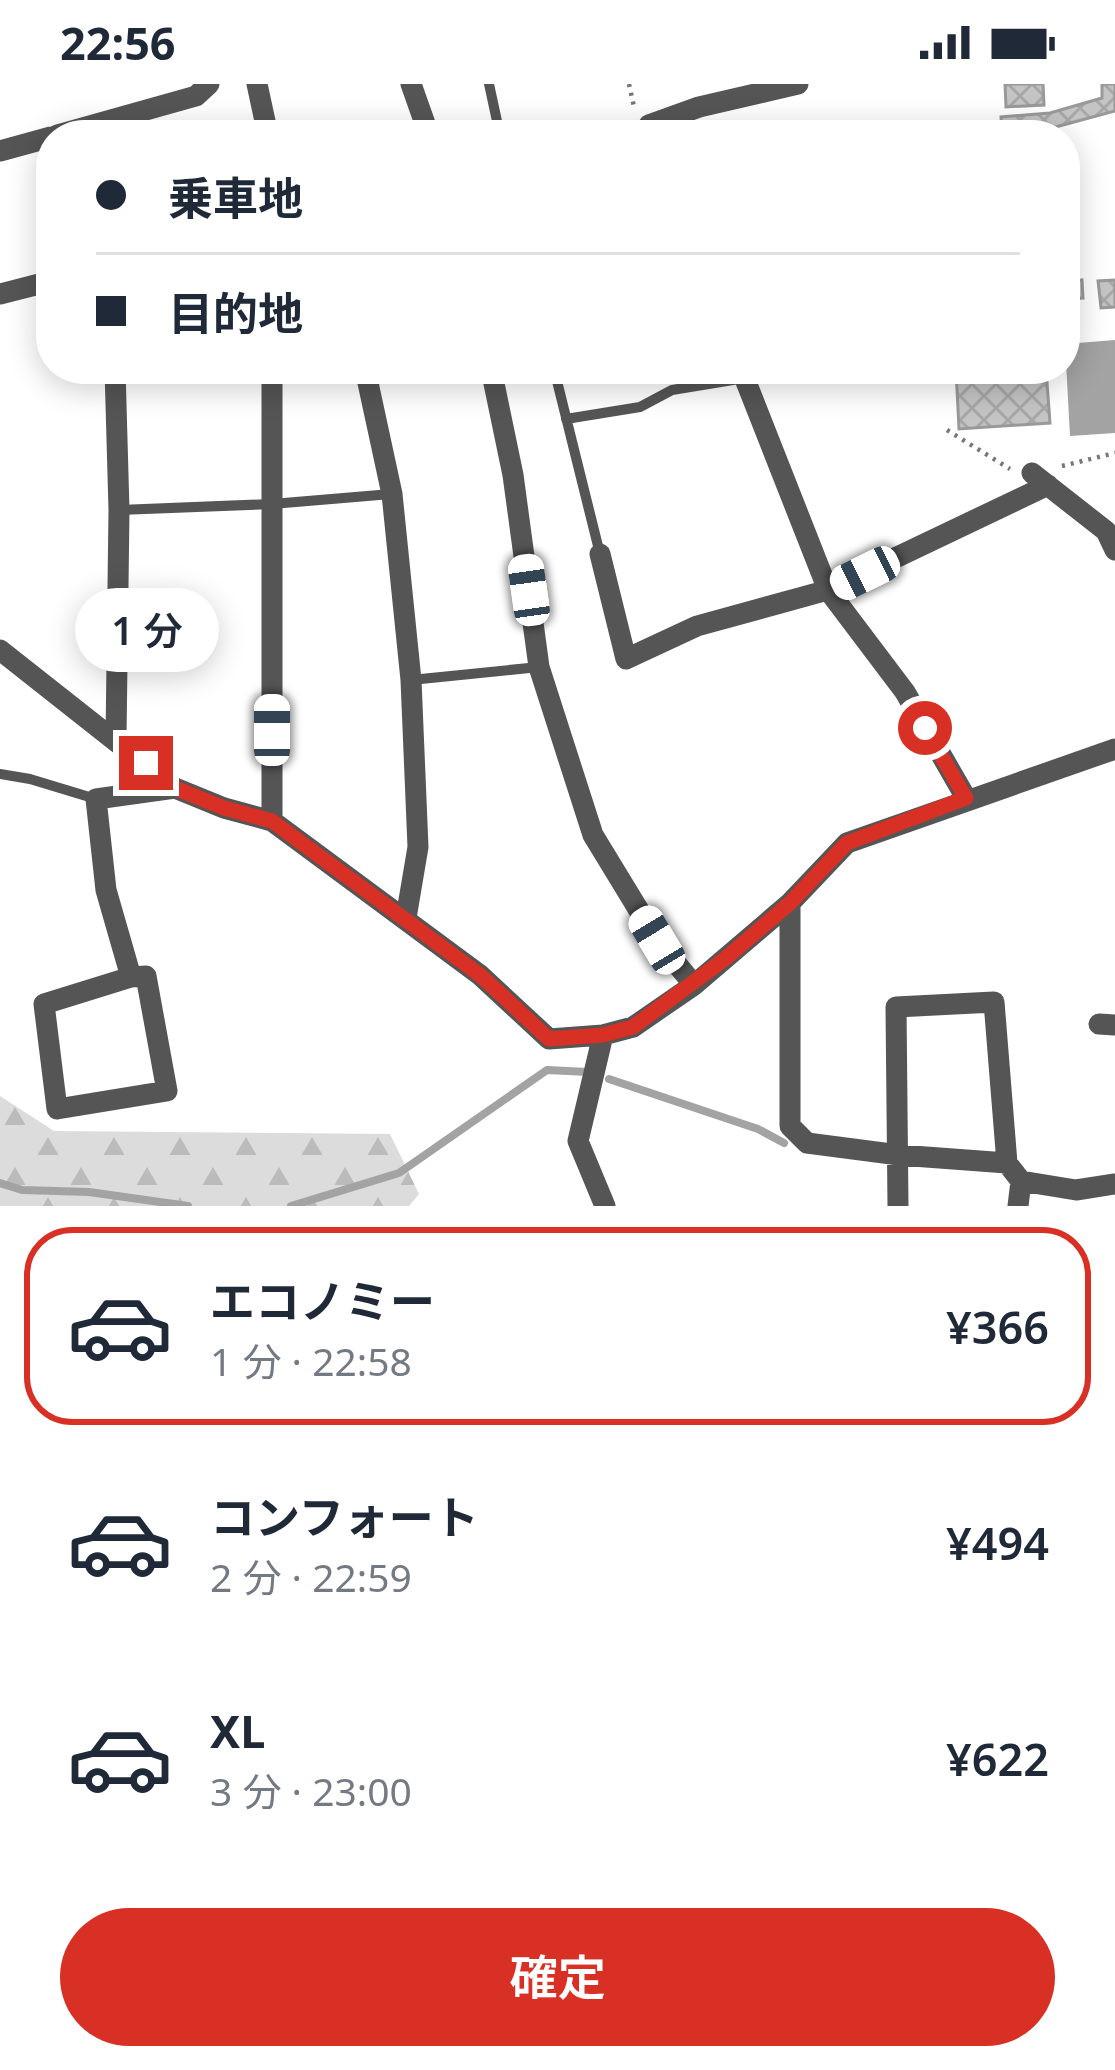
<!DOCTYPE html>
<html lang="ja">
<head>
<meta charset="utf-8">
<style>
  body { margin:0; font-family:"Noto Sans","Noto Sans JP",sans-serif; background:#f2f2f3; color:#1f2937; height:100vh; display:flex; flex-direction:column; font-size:45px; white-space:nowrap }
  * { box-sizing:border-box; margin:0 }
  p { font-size:39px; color:#747a83 }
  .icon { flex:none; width:66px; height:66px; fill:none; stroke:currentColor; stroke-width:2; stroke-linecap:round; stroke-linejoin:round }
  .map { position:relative; height:1122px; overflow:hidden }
  .sheet { display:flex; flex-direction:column; background:#fff; flex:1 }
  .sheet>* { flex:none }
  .top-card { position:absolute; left:36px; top:36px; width:1044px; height:264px; border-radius:48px; box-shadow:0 6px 30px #0003; display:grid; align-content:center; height:264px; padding:0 60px; background:#fff }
  .end { position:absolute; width:54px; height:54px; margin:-27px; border:15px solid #d93025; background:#fff; box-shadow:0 0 0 6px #fff }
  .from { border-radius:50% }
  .bubble { position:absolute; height:84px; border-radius:42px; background:#fff; box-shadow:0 6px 30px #0003; font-size:39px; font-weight:600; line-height:84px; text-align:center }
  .car { position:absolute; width:36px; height:72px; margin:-36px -18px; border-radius:15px; box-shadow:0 0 9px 3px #0007; background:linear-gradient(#fff 24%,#345 0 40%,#fff 0 76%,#345 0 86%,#fff 0) }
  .top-card b { display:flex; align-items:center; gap:42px; height:114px; font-size:45px }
  .top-card b+b { border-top:3px solid #e0e1e3 }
  .top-card i { width:30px; height:30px; background:#1f2937 }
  ul { padding:21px 0 0; list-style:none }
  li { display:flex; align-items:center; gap:36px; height:198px; margin:0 24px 18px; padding:0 36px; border:6px solid transparent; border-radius:48px }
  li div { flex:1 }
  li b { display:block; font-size:45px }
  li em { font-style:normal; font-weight:600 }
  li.current { border-color:#d93025 }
  li>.icon { width:108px; height:108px; stroke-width:1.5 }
  .cta { display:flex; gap:24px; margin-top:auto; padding:24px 60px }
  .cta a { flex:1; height:138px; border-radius:72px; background:#d93025; color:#fff; font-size:48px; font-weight:600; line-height:138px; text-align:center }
  .status { display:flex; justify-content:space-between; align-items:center; height:84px; padding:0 60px; background:#fff; direction:ltr }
  .status svg { height:33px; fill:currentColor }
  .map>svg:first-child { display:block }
  .forest { fill:url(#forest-firs) }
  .water { fill:#a3a3a3 }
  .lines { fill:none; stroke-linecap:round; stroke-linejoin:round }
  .stream { stroke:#a3a3a3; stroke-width:8 }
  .building { fill:url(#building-cross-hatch); stroke:#999; stroke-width:3 }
  .path { stroke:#777; stroke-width:4.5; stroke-dasharray:3 6; stroke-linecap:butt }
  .service { stroke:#555; stroke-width:10 }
  .minor { stroke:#555; stroke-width:21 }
  .route { stroke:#d93025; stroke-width:15 }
</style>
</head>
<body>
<div class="status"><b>22:56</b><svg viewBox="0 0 49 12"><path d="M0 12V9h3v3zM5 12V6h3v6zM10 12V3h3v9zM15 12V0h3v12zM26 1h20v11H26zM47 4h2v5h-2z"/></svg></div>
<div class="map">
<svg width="1115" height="1122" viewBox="0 0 1115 1122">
  <defs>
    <pattern id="forest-firs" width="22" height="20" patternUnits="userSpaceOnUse" patternTransform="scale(3)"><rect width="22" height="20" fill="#dcdcdc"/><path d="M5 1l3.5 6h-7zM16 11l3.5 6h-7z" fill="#bbb"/></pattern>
    <pattern id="building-cross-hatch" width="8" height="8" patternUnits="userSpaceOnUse" patternTransform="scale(3)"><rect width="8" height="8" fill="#c4c4c4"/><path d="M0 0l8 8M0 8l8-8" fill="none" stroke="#a7a7a7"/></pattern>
  </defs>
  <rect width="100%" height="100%" fill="#fff"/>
  <path class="forest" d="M0,1012l54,35 336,3 29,60 -10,12h-409z"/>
  <path class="water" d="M1115,256v93l-45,3 -5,-92z"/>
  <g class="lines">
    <path class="stream" d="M609,995l149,50 26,14
      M0,1099l22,7 67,2 99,14
      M291,1122l108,-33 148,-103 41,2"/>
  </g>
  <path class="building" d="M1005,0h38l1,21 -38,2z
    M1102,0h13v27l-63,17v7h-50l-1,-18 49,-4 52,-15z
    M1082,196l1,18 -18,1v-17z
    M1115,196v27l-14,1 -3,-27z
    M956,285h90l4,54 -91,6z"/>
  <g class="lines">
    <path class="path" d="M629,0l5,23
      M947,346l63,39
      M1062,382l53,-13"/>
    <path class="service" d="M489,0l11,51
      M554,285l46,185
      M369,297l63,-12
      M566,335l74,-12 32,-17 73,-12
      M119,426l153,-6 119,-10
      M411,596l128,-13
      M0,690l30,5 66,20"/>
    <path class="minor" d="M257,0l11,51
      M411,0l18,51
      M57,51l139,-39 13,-12
      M651,51l-2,-10 50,-18 99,-23
      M0,67l51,-14
      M0,210l51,-13
      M115,285l4,141 -3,228
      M365,285l27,125 19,186 7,167 -12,71
      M491,285l22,106 26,192 54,168 64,105 37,45
      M741,285l87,221 77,102 61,106
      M1032,389l74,58 9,19
      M600,470l26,105 71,-33 131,-36 220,-105
      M0,566l175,138 49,20 48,13 208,154 69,64 54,-4 30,-8 61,-42 96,-82 57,-60 268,-94
      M272,737v-452
      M790,819v223l17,17 92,12 108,8
      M131,893l-87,27 13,105 110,-18 -21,-115 -15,1 -25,-87 -10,-91 79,-11
      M1099,940l16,1
      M603,951l-25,106 27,65
      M1021,1097l55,9 39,-6
      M898,1122l-2,-199 98,-5 13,161 14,18 -3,25"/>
  </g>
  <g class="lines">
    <path class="route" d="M146,679l29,25 49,20 48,13 208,154 69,64 54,-4 30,-8 93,-69 64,-55 57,-60 119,-45 -41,-70"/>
  </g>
</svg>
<i class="end from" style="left:925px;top:644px"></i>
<i class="end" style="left:146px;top:679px"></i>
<div class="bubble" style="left:75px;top:504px;width:144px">1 分</div>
<i class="car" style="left:865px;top:489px;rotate:244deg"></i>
<i class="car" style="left:529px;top:506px;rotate:352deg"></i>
<i class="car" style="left:272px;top:646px;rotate:0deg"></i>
<i class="car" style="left:657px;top:856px;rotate:329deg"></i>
<div class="top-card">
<b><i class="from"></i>乗車地</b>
<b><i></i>目的地</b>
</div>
</div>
<section class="sheet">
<ul>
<li class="current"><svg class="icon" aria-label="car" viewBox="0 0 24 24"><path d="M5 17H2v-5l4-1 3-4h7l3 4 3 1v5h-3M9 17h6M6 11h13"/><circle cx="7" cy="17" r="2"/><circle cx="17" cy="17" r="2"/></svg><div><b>エコノミー</b><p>1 分 · 22:58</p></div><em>¥366</em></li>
<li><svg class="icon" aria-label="car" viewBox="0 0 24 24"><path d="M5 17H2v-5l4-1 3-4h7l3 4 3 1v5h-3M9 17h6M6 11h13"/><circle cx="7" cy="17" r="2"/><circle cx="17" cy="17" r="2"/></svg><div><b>コンフォート</b><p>2 分 · 22:59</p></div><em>¥494</em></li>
<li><svg class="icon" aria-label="car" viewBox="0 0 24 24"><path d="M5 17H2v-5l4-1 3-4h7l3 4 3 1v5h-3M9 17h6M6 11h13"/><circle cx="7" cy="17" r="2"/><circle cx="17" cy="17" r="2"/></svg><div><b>XL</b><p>3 分 · 23:00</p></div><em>¥622</em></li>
</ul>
<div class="cta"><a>確定</a></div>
</section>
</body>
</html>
